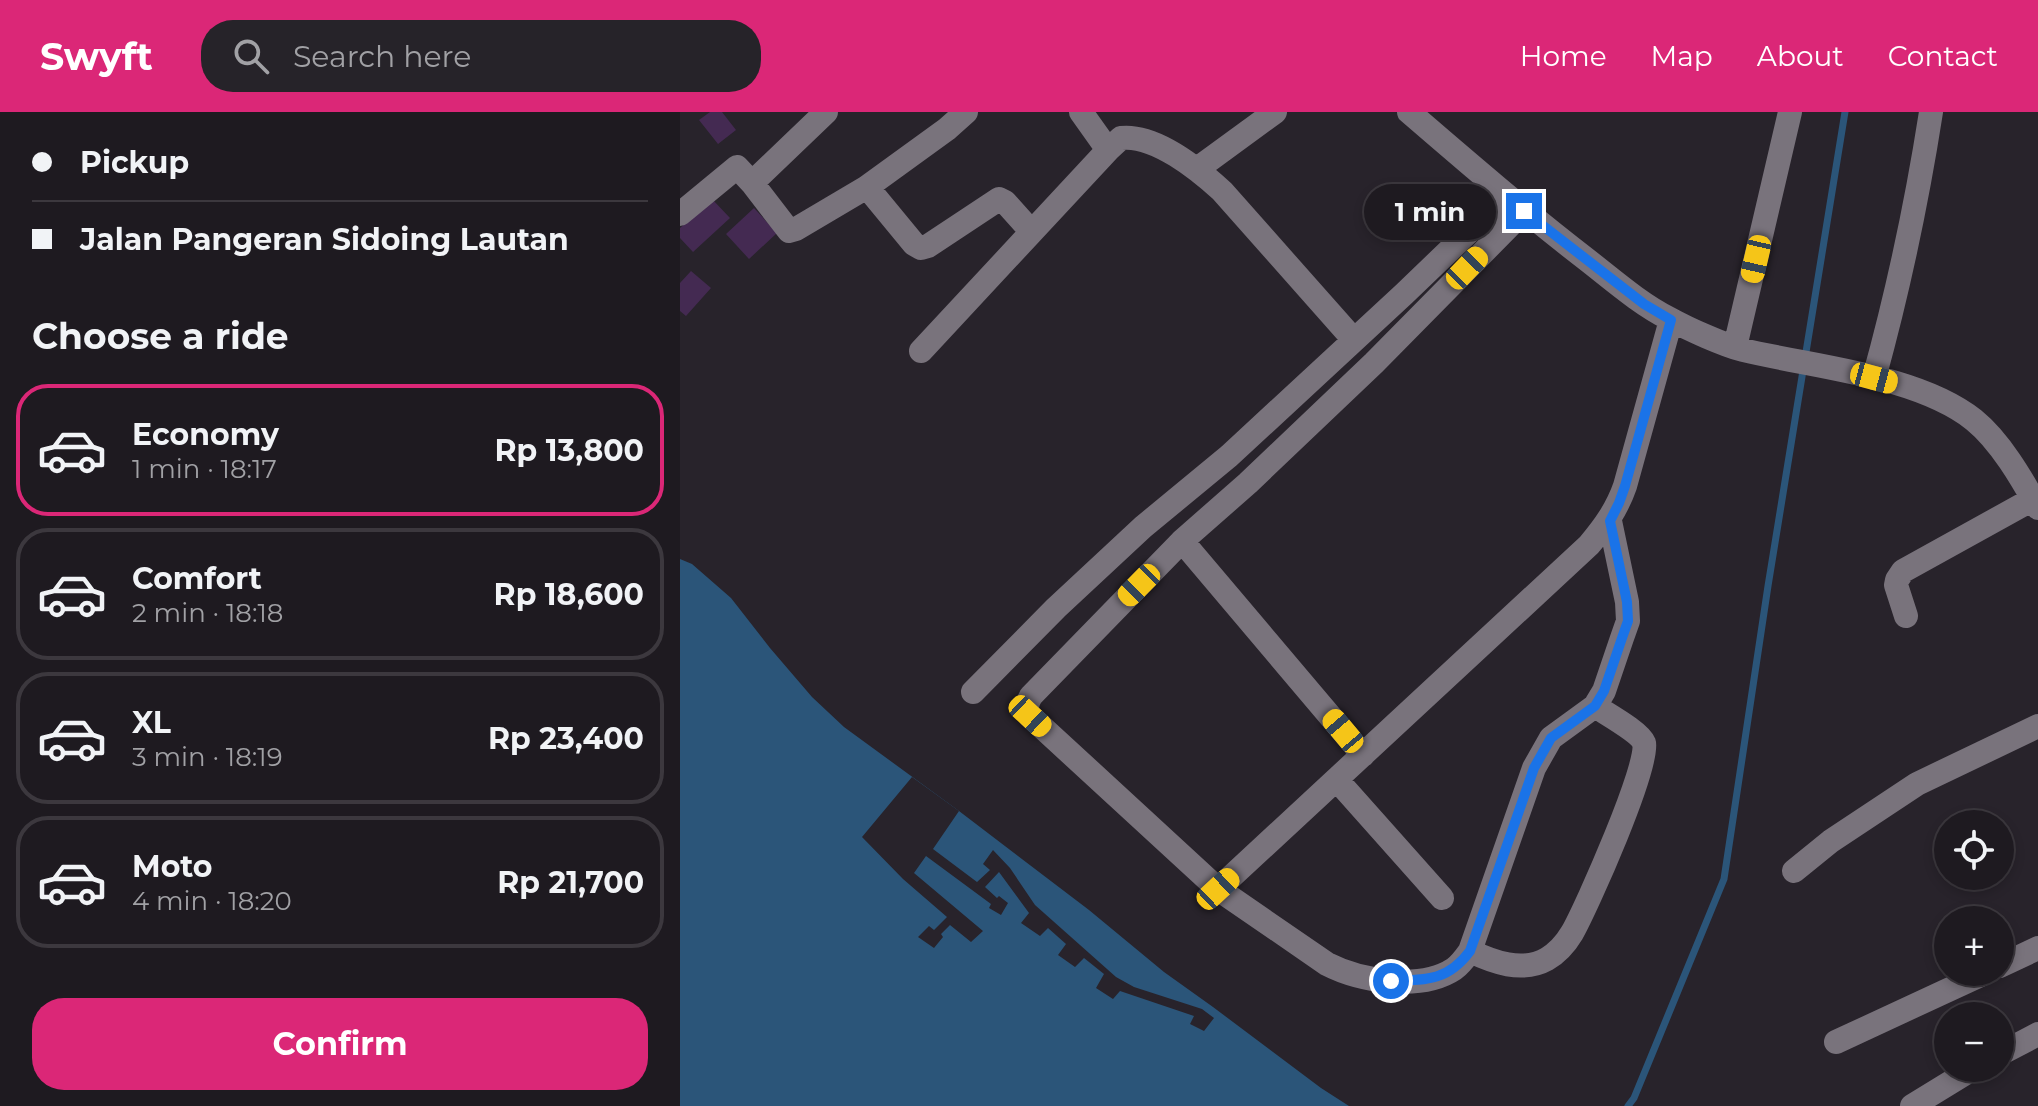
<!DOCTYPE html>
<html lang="en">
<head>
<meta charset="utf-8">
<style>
  body { margin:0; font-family:Montserrat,sans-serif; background:#262329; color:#f1f3f6; height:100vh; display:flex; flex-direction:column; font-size:30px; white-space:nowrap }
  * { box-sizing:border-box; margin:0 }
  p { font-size:26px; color:#a1a1a5 }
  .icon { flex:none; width:44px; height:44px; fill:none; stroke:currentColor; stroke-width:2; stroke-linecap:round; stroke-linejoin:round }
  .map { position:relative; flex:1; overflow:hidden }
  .side { display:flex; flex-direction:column; background:#1e1a20; width:680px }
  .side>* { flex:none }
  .top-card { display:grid; align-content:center; height:176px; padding:0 32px; background:#1e1a20 }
  .buttons { position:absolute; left:1254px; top:698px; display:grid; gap:16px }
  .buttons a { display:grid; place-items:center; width:80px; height:80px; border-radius:50%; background:#1e1a20; box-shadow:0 4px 12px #0003,0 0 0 2px #3c383e; font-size:40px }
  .end { position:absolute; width:36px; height:36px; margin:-18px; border:10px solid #1a73e8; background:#fff; box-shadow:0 0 0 4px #fff }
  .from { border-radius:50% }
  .bubble { position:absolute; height:56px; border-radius:28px; background:#1e1a20; box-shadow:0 4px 12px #0003,0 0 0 2px #3c383e; font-size:26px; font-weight:700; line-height:56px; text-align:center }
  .car { position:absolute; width:24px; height:48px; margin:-24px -12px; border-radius:10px; box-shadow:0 0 6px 2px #0007; background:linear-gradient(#f5c518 24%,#345 0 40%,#f5c518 0 76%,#345 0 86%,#f5c518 0) }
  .top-card b { display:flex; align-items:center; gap:28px; height:76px; font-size:30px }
  .top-card b+b { border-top:2px solid #3c383e }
  .top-card i { width:20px; height:20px; background:#f1f3f6 }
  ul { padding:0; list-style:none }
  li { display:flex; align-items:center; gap:24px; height:132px; margin:0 16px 12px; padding:0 16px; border:4px solid #3c383e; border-radius:32px }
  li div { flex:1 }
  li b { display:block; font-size:30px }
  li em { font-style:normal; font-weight:700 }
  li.current { border-color:#db2777 }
  li>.icon { width:72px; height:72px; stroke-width:1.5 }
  h2 { padding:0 32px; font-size:36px; line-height:96px }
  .action { display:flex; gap:16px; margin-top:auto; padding:16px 32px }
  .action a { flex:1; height:92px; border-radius:32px; background:#db2777; color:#fff; font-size:32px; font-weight:700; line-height:92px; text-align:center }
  header { display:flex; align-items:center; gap:48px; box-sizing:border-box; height:112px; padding:0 40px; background:#db2777; color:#fff }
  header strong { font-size:38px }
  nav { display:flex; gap:44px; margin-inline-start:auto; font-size:28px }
  .search { width:560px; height:72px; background:#262329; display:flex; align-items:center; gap:20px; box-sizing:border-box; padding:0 28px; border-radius:32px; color:#a1a1a5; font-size:30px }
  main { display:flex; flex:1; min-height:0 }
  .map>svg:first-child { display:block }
  .water { fill:#2b5579 }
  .pier { fill:#28232b }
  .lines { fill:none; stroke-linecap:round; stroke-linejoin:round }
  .stream { stroke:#2b5579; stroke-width:7 }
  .building { fill:#442a52 }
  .minor { stroke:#79737c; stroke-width:24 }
  .route { stroke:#1a73e8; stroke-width:10 }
</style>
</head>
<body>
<header>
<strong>Swyft</strong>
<div class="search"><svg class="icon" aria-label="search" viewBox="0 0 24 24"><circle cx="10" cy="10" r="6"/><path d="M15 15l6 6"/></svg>Search here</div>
<nav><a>Home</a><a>Map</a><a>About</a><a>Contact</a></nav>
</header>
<main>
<section class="side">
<div class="top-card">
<b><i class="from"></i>Pickup</b>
<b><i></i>Jalan Pangeran Sidoing Lautan</b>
</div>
<h2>Choose a ride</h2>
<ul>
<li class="current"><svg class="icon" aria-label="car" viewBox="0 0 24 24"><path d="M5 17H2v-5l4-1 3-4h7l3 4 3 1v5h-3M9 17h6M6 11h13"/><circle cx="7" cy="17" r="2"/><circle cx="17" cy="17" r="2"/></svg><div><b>Economy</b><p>1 min · 18:17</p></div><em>Rp 13,800</em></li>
<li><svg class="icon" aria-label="car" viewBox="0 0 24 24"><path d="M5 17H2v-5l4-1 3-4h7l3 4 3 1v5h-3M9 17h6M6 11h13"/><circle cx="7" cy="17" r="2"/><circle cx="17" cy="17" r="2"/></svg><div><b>Comfort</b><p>2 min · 18:18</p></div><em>Rp 18,600</em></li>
<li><svg class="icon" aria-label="car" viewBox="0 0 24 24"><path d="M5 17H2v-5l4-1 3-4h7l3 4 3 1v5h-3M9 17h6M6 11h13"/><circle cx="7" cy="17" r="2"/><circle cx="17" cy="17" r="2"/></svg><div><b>XL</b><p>3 min · 18:19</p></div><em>Rp 23,400</em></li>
<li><svg class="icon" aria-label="car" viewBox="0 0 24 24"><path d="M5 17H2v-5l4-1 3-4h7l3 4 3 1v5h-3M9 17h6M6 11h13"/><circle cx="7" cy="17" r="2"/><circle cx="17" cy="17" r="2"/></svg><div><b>Moto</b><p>4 min · 18:20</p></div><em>Rp 21,700</em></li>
</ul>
<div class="action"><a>Confirm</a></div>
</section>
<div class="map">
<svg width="1358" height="994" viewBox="0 0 1358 994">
  <rect width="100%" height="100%" fill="#28232b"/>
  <path class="water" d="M0,447l12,5 39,34 39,50 42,49 32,30 115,84 130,99 75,62 49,35 108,81 28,18h-669z"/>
  <path class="pier" d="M232,665l47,34 -26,38 44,33 13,-12 -7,-6 10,-14 17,18 25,37 81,72 18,10 68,22 12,9 -10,13 -14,-7 4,-8 -74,-25 -7,8 -17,-11 8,-14 -20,-16 -9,9 -17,-12 8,-11 -18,-16 -8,8 -19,-13 8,-10 -30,-41 -14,15 12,11 2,-2 9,7 -7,12 -12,-7 2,-4 -65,-48 -12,17 69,58 -12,11 -21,-17 -9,9 2,3 -9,11 -16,-11 11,-11 5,4 13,-13 -44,-38 -41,-42z"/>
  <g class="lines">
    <path class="stream" d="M948,994l6,-8 90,-219 44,-293 77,-474"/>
  </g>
  <path class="building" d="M30,0h12l14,18 -18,14 -19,-24z
    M32,87l18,19 -37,34 -13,-14v-10z
    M74,96l23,25 -28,26 -23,-25z
    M11,159l20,17 -25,28 -6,-5v-28z"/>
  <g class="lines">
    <path class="minor" d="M729,0c58,50 116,100 177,147 27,21 54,45 84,60 18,10 54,26 73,31 70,17 174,25 231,70 26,21 48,59 64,88
      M428,38l13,-12c34,-4 78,32 101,53l132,149
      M517,57l78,-57
      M72,71l37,48 7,-2 71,-42 47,57 7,4 7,-2 71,-47 6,3 26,29
      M187,75l80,-58 19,-17
      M844,99l-150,152 -126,120 -66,58 -151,155c-4,7 -6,13 -1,20l188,173 371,-344c16,-19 28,-36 36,-59l46,-166
      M0,102l57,-47 15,16 74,-71
      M1055,235l55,-235
      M241,239l187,-201 -27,-38
      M1194,266c24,-87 43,-176 57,-266
      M502,429l181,214
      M1226,504l-10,-31 1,-5 6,-9 130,-72
      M293,580l83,-84 87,-81 86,-71 175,-162 102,-98
      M657,668l105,118
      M1114,759l37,-30 86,-57 121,-58
      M538,777l109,75c33,17 94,27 127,5 7,-5 11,-11 16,-18l64,-183 17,-30 44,-32 9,-15 18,-53 6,-17 -1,-19 -17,-81
      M790,839c23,11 52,22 77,8 10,-6 19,-16 25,-26 14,-24 79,-171 72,-190 -4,-11 -39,-30 -49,-37
      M1320,854l38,-18
      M1156,930l151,-70
      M1320,942l38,-20
      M1232,994l62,-38"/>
  </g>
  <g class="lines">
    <path class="route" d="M711,869c35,-1 57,0 79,-30l64,-183 17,-30 44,-32 9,-15 18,-53 6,-17 -1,-19 -17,-81 9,-18 6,-17 46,-166 -27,-16 -120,-93"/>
  </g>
</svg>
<div class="buttons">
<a><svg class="icon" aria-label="locate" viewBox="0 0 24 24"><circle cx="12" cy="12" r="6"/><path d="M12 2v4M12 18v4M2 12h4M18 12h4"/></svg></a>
<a>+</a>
<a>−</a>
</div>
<i class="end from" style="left:711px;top:869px"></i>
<i class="end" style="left:844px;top:99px"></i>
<div class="bubble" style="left:684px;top:72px;width:132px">1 min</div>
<i class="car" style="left:1076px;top:147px;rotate:193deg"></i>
<i class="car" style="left:787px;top:156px;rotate:44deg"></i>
<i class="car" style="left:1194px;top:266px;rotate:105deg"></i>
<i class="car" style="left:459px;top:473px;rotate:225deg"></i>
<i class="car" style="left:350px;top:604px;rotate:133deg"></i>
<i class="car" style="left:663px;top:619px;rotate:320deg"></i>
<i class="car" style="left:538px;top:777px;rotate:47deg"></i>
</div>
</main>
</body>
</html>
